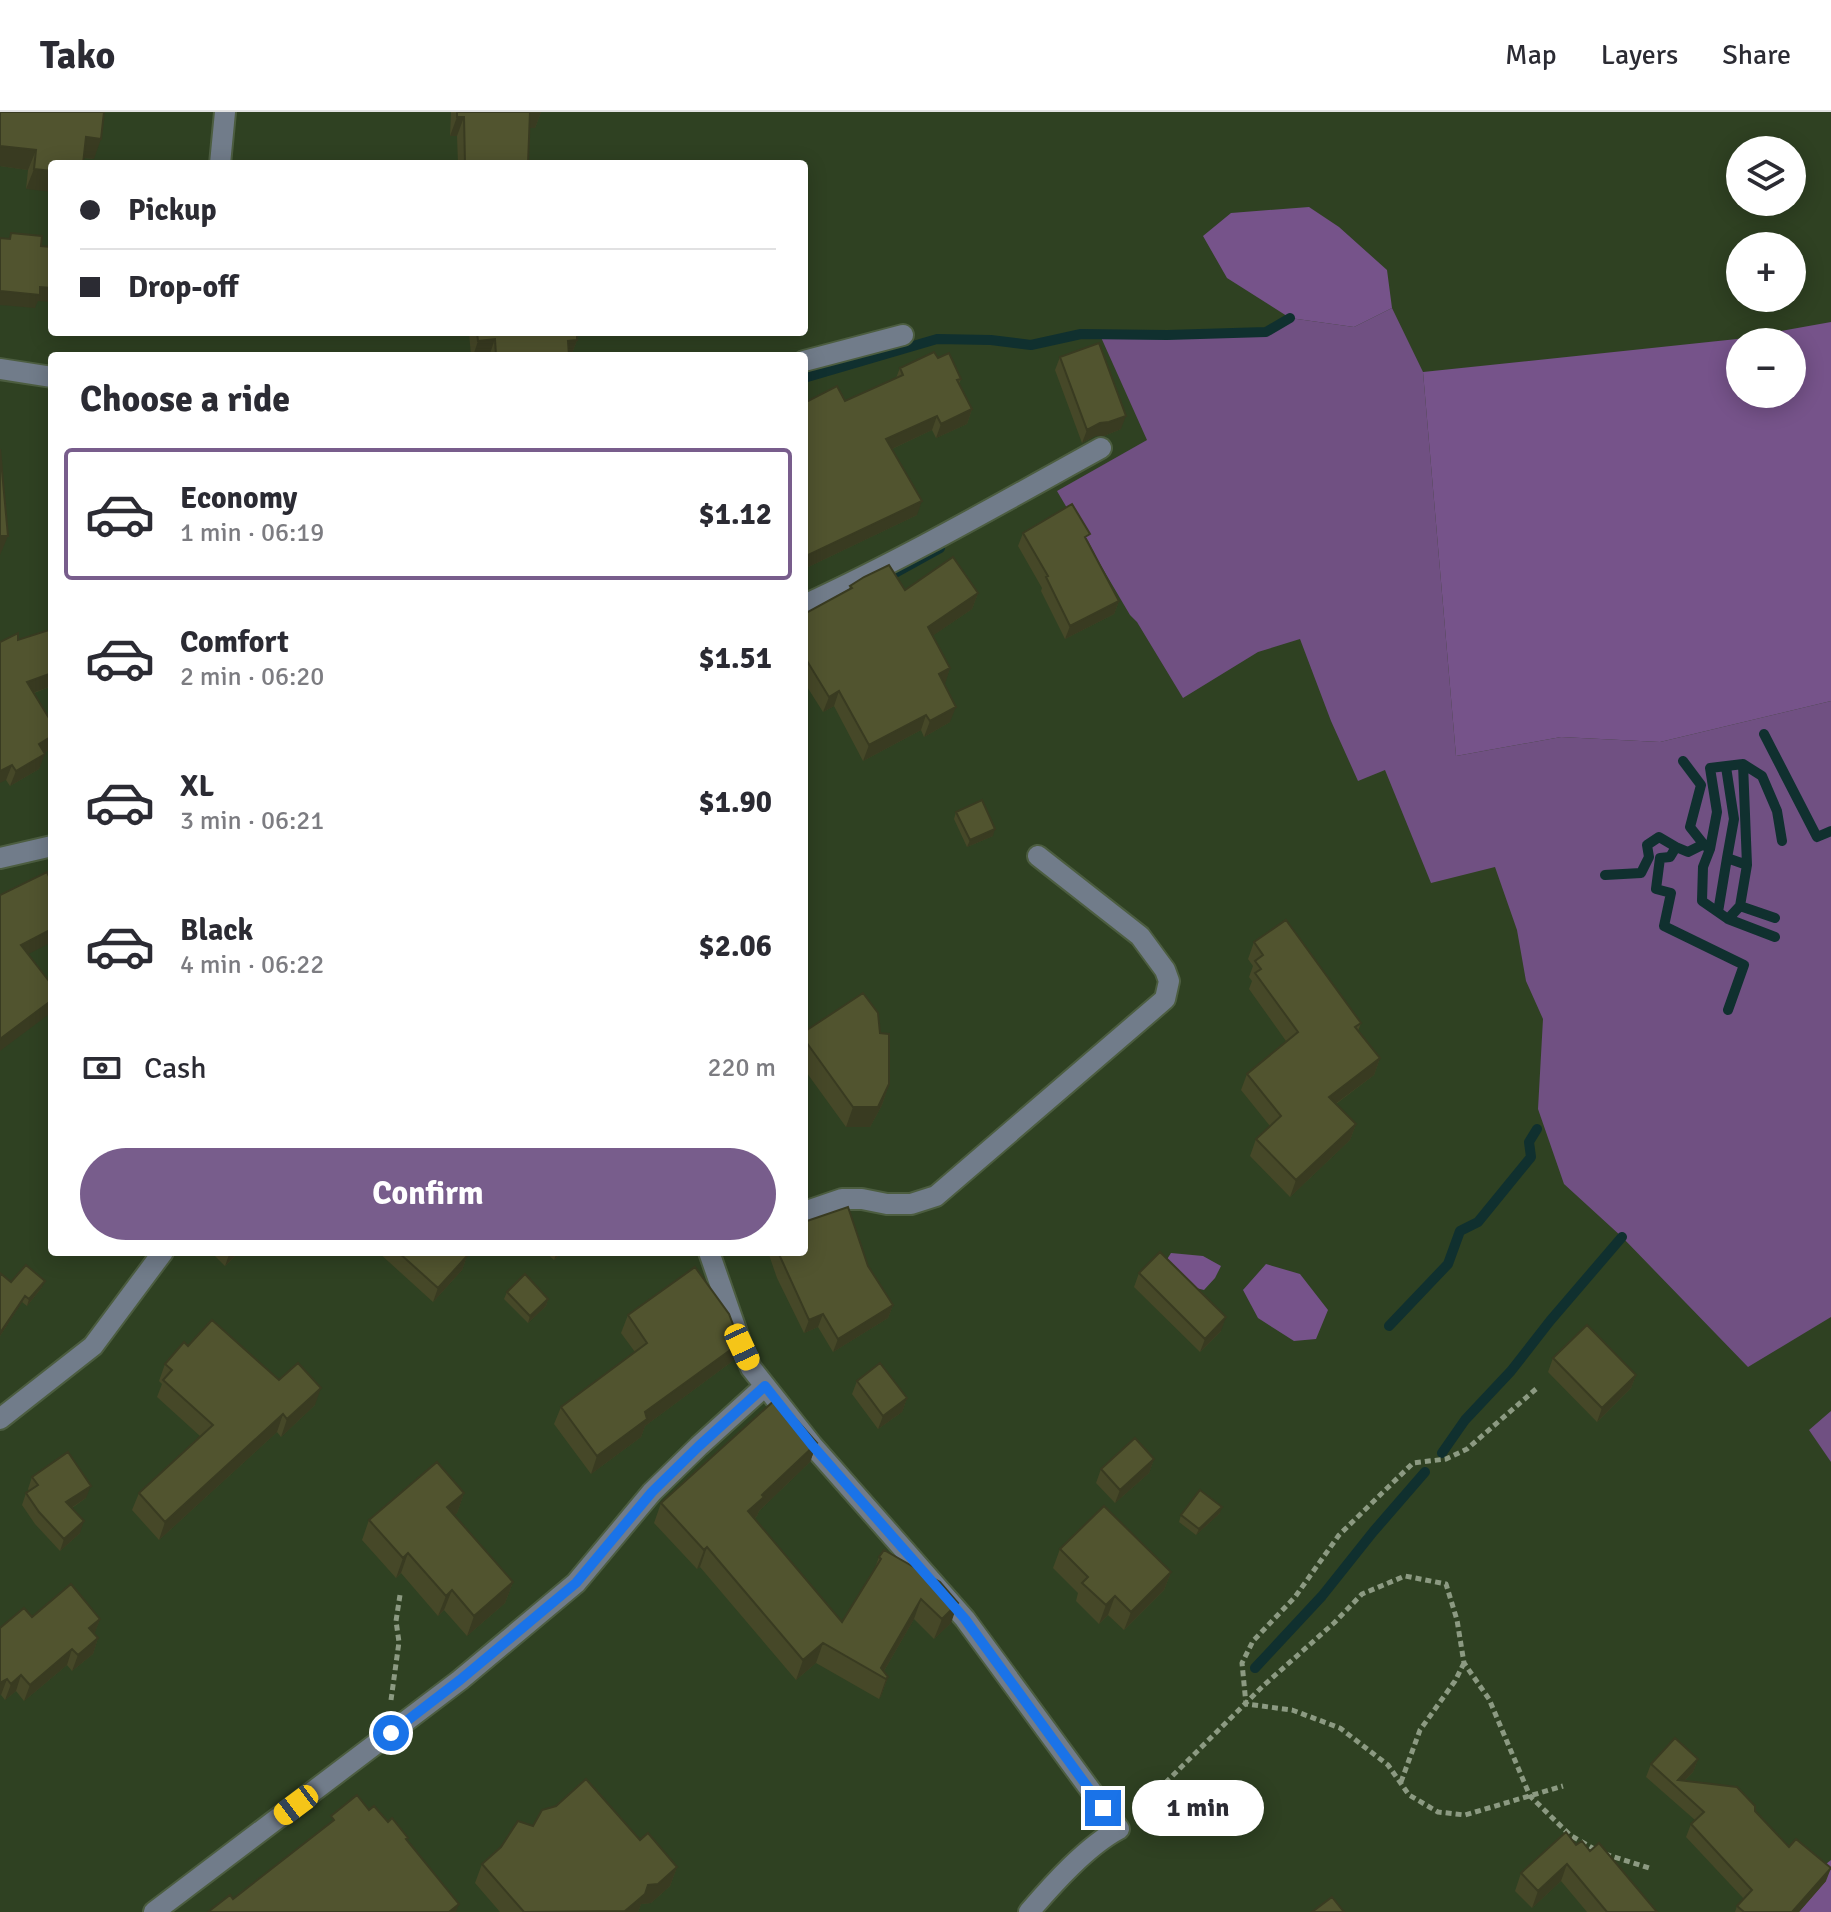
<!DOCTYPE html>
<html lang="en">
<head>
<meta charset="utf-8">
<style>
  body { margin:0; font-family:Signika,sans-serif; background:#f7f7f7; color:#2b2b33; height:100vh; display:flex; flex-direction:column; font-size:30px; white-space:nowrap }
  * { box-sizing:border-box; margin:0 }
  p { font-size:26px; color:#7c7c81 }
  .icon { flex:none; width:44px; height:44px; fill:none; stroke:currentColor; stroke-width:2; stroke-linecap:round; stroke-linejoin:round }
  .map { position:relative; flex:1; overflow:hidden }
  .details { position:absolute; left:48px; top:240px; width:760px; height:904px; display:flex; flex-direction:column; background:#fff; border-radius:8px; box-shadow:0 4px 20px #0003 }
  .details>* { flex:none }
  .hud { position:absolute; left:48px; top:48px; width:760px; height:176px; border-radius:8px; box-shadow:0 4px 20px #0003; display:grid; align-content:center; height:176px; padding:0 32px; background:#fff }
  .controls { position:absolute; left:1726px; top:24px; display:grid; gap:16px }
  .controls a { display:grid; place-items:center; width:80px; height:80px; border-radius:50%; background:#fff; box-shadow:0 4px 20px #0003; font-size:40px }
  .end { position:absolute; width:36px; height:36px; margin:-18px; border:10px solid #1a73e8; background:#fff; box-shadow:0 0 0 4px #fff }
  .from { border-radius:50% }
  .bubble { position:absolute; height:56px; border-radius:28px; background:#fff; box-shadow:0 4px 20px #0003; font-size:26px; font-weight:700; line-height:56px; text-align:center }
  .car { position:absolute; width:24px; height:48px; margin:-24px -12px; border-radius:10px; box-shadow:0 0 6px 2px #0007; background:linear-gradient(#f5c518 24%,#345 0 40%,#f5c518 0 76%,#345 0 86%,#f5c518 0) }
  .hud b { display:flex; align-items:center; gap:28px; height:76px; font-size:30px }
  .hud b+b { border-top:2px solid #e1e1e2 }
  .hud i { width:20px; height:20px; background:#2b2b33 }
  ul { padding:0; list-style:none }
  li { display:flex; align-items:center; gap:24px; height:132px; margin:0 16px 12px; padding:0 16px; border:4px solid transparent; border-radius:8px }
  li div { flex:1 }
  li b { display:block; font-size:30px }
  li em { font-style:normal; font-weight:700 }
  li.on { border-color:#785d8c }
  li>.icon { width:72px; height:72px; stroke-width:1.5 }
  h2 { padding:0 32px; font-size:36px; line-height:96px }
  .pay { display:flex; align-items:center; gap:20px; height:88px; padding:0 32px; font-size:30px }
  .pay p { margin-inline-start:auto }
  .action { display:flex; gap:16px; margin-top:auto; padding:16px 32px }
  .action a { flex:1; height:92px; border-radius:48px; background:#785d8c; color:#fff; font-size:32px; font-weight:700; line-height:92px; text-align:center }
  header { display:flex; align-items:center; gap:48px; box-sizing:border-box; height:112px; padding:0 40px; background:#fff; border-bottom:2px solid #e1e1e2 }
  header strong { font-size:38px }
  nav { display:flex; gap:44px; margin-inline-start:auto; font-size:28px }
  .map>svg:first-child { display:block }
  .green { fill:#705082 }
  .forest { fill:#76538a; fill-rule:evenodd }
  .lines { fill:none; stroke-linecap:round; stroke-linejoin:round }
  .stream { stroke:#10302f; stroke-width:10 }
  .minor-casing { stroke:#4c5d40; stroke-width:24 }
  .path { stroke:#8c9a82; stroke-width:5; stroke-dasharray:6 4; stroke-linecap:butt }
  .minor { stroke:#717c8a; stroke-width:20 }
  .wall { fill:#464828 }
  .shaded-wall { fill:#393b21 }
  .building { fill:#51542f; stroke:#393b21; stroke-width:2 }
  .route { stroke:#1a73e8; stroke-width:10 }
</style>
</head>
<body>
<header>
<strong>Tako</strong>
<nav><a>Map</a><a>Layers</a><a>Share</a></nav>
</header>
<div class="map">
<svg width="1831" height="1800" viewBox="0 0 1831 1800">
  <rect width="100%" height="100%" fill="#2f4122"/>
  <path class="green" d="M1392,196l31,64 33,384 105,-19 99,5 171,-41v616l-83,50 -126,-130 -58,-53 -26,-75 5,-90 -17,-38 -9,-51 -22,-63 -64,16 -46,-113 -27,11 -27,-60 -31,-82 -42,13 -75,46 -46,-76 -7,-7 -73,-124 90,-51 -47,-105 166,-3 24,-14 64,9z
    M1831,1299v51l-22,-32z"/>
  <path class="forest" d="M1309,95l30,20 48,43 5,38 -38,19 -64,-9 -63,-40 -24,-42 28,-23z
    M1831,210v379l-171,41 -99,-5 -105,19 -33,-384 314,-33zM1740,230h52v52h-52z
    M1171,1141l32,3 18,10 -6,12 -11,12 -20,-5 -20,-21z
    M1266,1152l34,10 28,36 -12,29 -22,2 -36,-23 -15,-28z
    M1831,1748v52h-40l35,-48z"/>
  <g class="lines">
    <path class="stream" d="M804,266l133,-39 54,1 40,5 50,-11 86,1 99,-3 24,-14
      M893,462l47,-26
      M1764,622l53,103 14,-6
      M1683,649l18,24 -11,42 15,19
      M1743,652l19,12 15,35 5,30
      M1726,655l8,52 -7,39 20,7
      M1702,733l-14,7 -12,-5 -6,10 -10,1 -4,31 15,4 -7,33 80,39 -16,45
      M1605,763l36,-2 8,-16 -2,-12 12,-8 17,10
      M1740,794l35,12
      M1718,800l9,-54
      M1728,807l12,-13 7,-41 -4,-101 -33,4 7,44 -7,37 -7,18 -1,34 26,18 47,18
      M1389,1214l59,-62 12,-33 18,-9 53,-65 -2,-15 8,-13
      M1442,1341l23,-33 46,-49 39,-50 72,-84
      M1255,1556l67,-72 51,-64 52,-60"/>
    <g class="minor-casing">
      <path id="minor" d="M220,52l5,-52
        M804,249l99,-26
        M0,257l52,8
        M804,493c102,-47 199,-103 297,-157
        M0,746l52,-12
        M804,1100l38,-13h20l25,5h24l25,-8 229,-197 4,-18 -4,-11 -25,-34 -102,-80
        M709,1140l33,95 9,21 61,77 153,174 154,210c-32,17 -66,55 -90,83
        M0,1307l93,-73 70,-94
        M154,1800l306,-232 116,-97 76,-91 47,-46 66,-60"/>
    </g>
    <path class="path" d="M1536,1277l-69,60 -21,10 -33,4 -74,72 -44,62 -42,44 -11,22 4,41 46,6 48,18 48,37 21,30 29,17 27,3 98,-29
      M391,1588l8,-58 -3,-21 4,-26
      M1401,1670l19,-52 35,-49 9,-18
      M1137,1699l126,-125 71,-63 28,-29 43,-18 41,8 11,36 7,43 25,36 41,97 40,39 26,15
      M1605,1742l44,14"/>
    <use href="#minor" class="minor"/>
  </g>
  <path class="wall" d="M0,0l94,47 -10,-1 -58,31 2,-19 -28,-4z
    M451,0h90l-6,16h-5l-2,36h-70l-1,-28h-7z
    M469,220h108v8l-6,16h-100z
    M1060,245l61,72 -17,7h-9l-13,7 -27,-73z
    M938,246l23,21 -2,5 13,25 -5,15 -31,14 -4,-8 -40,19 25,66 -113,54v-166l41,-2 51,-23 4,-10z
    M1023,421l65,8 31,60 -5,13 -49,25 -24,-48 1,-3 -24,-42z
    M850,474l55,4 73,3 -6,16 -40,27 18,32 -6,17 6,37 -26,15 -3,-7 -58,31 -29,-55 -11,6 -19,-30v-68l45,-25z
    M52,517v57l-18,7 18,30v25l-8,5 -5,16 -29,17 -4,-6 12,-140z
    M956,700l37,24 -26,11 -13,-28z
    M1254,830l107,81 -3,8 22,27 -6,17 -38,29 20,20 -6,16 -60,57 -40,-41 6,-17 14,-13 -29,-36 6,-16 39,-33 -37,-52 3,-8 -3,-4 4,-11 -5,-7z
    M804,920l76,1 9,51 -7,21 -12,22h-24l-42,-58z
    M211,1140h28l-14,14z
    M378,1140h84l5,4 -5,14 -29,32z
    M545,1140h17l-8,8z
    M768,1140h36l64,14 25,39 -5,13 -55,34 -15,-25 -14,6 -27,-55z
    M0,1161l11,9 31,5 -15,19 -5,-4 -22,34z
    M1139,1161l82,58 -21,21 -66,-65z
    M507,1180l41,7 -2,7 -18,17 -24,-24z
    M628,1203l106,45 -89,66 -4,11 -50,37 -37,-50 7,-17 74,-55 -14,-19z
    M188,1234l91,34 36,25 -34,32 -4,-5 -118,108 -27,-30 7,-17 61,-57 -43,-39 5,-13 -3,-3 6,-17z
    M1553,1246l83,17 -5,13 -34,34 -49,-50z
    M857,1269l50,17 -5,14 -24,17 -26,-35z
    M817,1331l-7,19 -51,49 -2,5 -3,3 88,103 31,-49 6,-16 72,66 -17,16 -20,-20 -30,52 4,6 -7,19 -2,3 -63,-36 -20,17 -96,-113 -3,2 -43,-46 7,-20z
    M1154,1347l-5,14 -34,30 -19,-20 5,-14z
    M32,1365l54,21 -14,10 8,25 -20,18 -25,-27 -13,-19 4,-12 3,-2 -1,-2z
    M464,1381l-7,20 -3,2 59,67 -8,21 -38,33 -23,-26 -6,6 -37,-43 -5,5 -34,-38 7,-20z
    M1220,1401l-24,22 -17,-13 2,-7z
    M1060,1437l111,23 -7,18 -40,40 -16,-15 -9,9 -23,-23 2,-8 -25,-25z
    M32,1505l68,2 -6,15 4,4 -5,16 -21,17 -5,-6 -43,36 -8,-10 -11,9 -4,-5h-1z
    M1698,1647l-5,13 -9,9 71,30 34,36 37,34 -27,31h-64l2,-6 7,-7 -58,-62 5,-13 4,-4 -49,-43 5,-13z
    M533,1714l107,14 37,27 -7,19 -19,17 -10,1 -3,8h-138l-25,-29 7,-19z
    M1576,1733l14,6 67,61h-70l-26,-31 -29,27 -17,-17 6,-18z"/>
  <path class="shaded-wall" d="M529,0h12l-6,16h-12z
    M457,5h7l-7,19h-7z
    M86,25l15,2 -7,20 -15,-2z
    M0,34l36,4 -8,20 -28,-4z
    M34,57l18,2v21l-26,-3z
    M40,175l12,1v14l-14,-1 -3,7 -35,-3v-14z
    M495,227l-6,17h-16l5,-15z
    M577,228l-6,16h-9l6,-15z
    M972,297l-5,15 -31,14 5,-14z
    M937,304l-5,14 -51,24 5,-15z
    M1126,304l-5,13 -17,7h-9l-13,7 5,-13 13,-7z
    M922,389l-5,14 -113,54v-12z
    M0,424h8l-8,19z
    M978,481l-6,16 -50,34 6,-16z
    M1119,489l-5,13 -49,25 5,-13z
    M950,556l-5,16 -12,6 6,-16z
    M52,561v13l-31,11 6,-15z
    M839,579l-5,15 -11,6 6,-15z
    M956,595l-6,15 -26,15 6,-16z
    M926,603l-5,15 -58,31 6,-16z
    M52,624v12l-19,12 6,-16z
    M45,642l-6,15 -29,17 6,-15z
    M12,653l-6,15 -6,3v-12z
    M995,717l-2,7 -26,11 3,-7z
    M52,817v13l-37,19 6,-16z
    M52,888v12l-52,39v-12z
    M1380,946l-6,17 -51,38 6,-16z
    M889,972l-7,21 -12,22h-24l7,-20z
    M1356,1012l-6,16 -60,57 6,-17z
    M230,1140h9l-14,14z
    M557,1140h5l-8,8z
    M467,1144l-5,14 -29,32 5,-14z
    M45,1169l-3,6 -15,19 2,-7z
    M25,1184l-3,6 -22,34v-3z
    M548,1187l-2,7 -18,17 2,-7z
    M893,1193l-5,13 -55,34 5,-13z
    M823,1202l-5,13 -14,6 5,-13z
    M1226,1205l-5,14 -21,21 5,-13z
    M740,1231l-6,17 -89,66 -4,11 -50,37 6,-18 48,-44z
    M1636,1263l-5,13 -34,34 5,-14z
    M321,1276l-6,17 -34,32 6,-18z
    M907,1286l-5,14 -24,17 5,-13z
    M283,1302l-6,18 -118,108 6,-18z
    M817,1331l-7,19 -51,49 -2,5 -16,15 7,-20 14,-16z
    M1154,1347l-5,14 -34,30 5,-13z
    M91,1374l-5,12 -24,16 4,-12z
    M464,1381l-7,20 -17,14 7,-20z
    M1222,1395l-2,6 -24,22 3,-6z
    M84,1409l-4,12 -20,18 4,-12z
    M707,1435l-7,20 -3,2 7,-19z
    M408,1441l-7,20 -5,5 7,-20z
    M1171,1460l-7,18 -40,40 7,-18z
    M513,1470l-8,21 -38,33 7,-20z
    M452,1478l-8,20 -6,6 8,-20z
    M1115,1484l-7,19 -9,9 7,-19z
    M921,1487l-7,20 -33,57v-8z
    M958,1491l-7,20 -17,16 8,-20z
    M100,1507l-6,16 -5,-7z
    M98,1526l-5,16 -21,17 6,-16z
    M823,1531l-7,20 -20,17 7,-20z
    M72,1537l-5,16 -43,36 6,-16z
    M21,1563l-5,16 -11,9 6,-16z
    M888,1565l-7,19 -2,3 7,-20z
    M7,1567l-6,16h-1v-12z
    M1698,1647l-5,13 -16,16 1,-8z
    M1567,1752l-6,17 -29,27 6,-17z
    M677,1755l-7,19 -19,17 -10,1 -3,8h-23l33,-27z
    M1831,1756l-5,13 -27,31h-7z
    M459,1792l-3,8h-7z"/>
  <path class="building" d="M0,0h104l-3,27 -15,-2 -3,27h-31v7l-18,-2 2,-19 -36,-4z
    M457,0h73l-2,52h-63l-1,-47h-7z
    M11,121l31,3 -1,10 11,1v41l-12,-1v8l-40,-4v-53l10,1z
    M477,220h100v8l-9,1 1,15h-73l-1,-17 -17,2z
    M1099,231l27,73 -17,6 -9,1 -13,7 -27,-73z
    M934,240l4,6 11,-5 12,26 -4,1 15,29 -31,15 -4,-8 -51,23 36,62 -118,56v-154l33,-17 8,15 58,-26 -3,-7z
    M0,337l8,87h-8z
    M1072,392l18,30 -5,3 34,64 -49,25 -24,-49 2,-1 -25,-43z
    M953,445l25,36 -50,34 22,41 -11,6 17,33 -26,14 -4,-6 -57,30 -30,-54 -10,6 -25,-41v-42l48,-26 -2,-2 14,-9 25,-12 16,25z
    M52,517v44l-25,9 25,41v13l-13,8 6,10 -29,17 -4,-6 -12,6v-129l18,-9v7z
    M982,688l13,29 -25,11 -14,-28z
    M47,760l5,11v46l-31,16 31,40v15l-52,39v-144z
    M1286,808l75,103 -6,4 25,31 -51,39 27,27 -60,56 -40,-41 25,-23 -34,-42 51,-42 -43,-59 6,-4 -6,-8 8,-6 -9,-13z
    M863,881l15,20 2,20 9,1v50l-11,23h-25l-49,-68v-7z
    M848,1095l20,59 25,39 -55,34 -15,-25 -14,6 -31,-68h26v-30z
    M398,1140h64l5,4 -29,32z
    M1160,1140l66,65 -21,22 -66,-66z
    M26,1153l19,16 -16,18 -4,-3 -25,37v-60l11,9z
    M695,1155l34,47 11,29 -95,69 2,7 -50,37 -36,-49 86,-64 -19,-28z
    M525,1162l23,25 -18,17 -23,-24z
    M212,1208l67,60 19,-17 23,25 -34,31 -4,-5 -118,108 -26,-29 74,-68 -50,-45 9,-10 -7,-6 19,-22 4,4z
    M1587,1213l49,50 -34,33 -49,-50z
    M880,1251l27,35 -24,18 -26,-35z
    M777,1286l40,45 -55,52 2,2 -16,14 94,111 39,-63 -2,-2 5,-7 56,32 18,21 -16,16 -21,-20 -40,69 7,9 -2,2 -63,-36 -20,17 -96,-113 -3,3 -43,-47z
    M1135,1326l19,21 -34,31 -19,-21z
    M68,1340l23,34 -25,16 18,19 -20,18 -25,-27 -13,-19 12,-8 -6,-8z
    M437,1350l27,31 -17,14 66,75 -39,34 -22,-26 -6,6 -38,-43 -5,5 -34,-38z
    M1200,1378l22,17 -23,22 -18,-14z
    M1104,1394l67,66 -40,40 -16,-16 -9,9 -24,-22 6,-6 -28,-28z
    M71,1472l29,35 -11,9 9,10 -20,17 -6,-6 -42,36 -9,-10 -10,9 -4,-5 -7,4v-55l24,-20 8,9z
    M1675,1626l23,21 -20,21 59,7 18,19v5l34,36 7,-8 35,29 -39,44h-48l-7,-6 15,-16 -61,-66 13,-12 -53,-48z
    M586,1667l54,61 8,-7 29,34 -19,17 -10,1 -3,9 -20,17 -101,1 -42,-48 19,-17 17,-26 15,5 9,-16 14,-4z
    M357,1683l12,15 5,-4 14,16 4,-4 16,20 -2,1 53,65 -10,8h-241l22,-17 3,4 101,-79 -3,-4z
    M1566,1720l10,13 6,-4 8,10 9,-8 58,69h-50l-40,-48 -29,27 -17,-18z
    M1332,1785l12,15h-32z"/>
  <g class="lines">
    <path class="route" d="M391,1621l69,-53 116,-97 76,-91 47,-46 66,-60 47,59 153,174 138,189"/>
  </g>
</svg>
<div class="controls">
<a><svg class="icon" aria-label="layers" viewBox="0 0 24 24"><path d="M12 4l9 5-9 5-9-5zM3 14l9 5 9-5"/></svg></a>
<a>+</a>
<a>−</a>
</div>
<i class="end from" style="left:391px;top:1621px"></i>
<i class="end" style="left:1103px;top:1696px"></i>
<div class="bubble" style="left:1132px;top:1668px;width:132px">1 min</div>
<i class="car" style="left:742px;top:1235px;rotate:155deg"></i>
<i class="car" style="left:296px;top:1693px;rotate:233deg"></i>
<div class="hud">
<b><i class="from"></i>Pickup</b>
<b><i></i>Drop-off</b>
</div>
<section class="details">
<h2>Choose a ride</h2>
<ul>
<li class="on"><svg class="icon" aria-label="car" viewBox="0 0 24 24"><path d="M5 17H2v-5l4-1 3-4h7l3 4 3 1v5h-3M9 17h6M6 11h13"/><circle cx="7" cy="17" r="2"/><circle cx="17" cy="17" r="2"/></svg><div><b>Economy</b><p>1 min · 06:19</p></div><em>$1.12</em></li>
<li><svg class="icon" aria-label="car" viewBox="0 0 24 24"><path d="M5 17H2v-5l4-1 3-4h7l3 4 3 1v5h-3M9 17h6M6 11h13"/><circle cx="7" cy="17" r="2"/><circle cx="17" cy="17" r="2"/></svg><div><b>Comfort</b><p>2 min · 06:20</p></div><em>$1.51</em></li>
<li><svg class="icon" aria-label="car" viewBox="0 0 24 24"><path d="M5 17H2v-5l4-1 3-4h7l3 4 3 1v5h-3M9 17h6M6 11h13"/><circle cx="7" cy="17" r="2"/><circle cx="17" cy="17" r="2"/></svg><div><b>XL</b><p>3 min · 06:21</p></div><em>$1.90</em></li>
<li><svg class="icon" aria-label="car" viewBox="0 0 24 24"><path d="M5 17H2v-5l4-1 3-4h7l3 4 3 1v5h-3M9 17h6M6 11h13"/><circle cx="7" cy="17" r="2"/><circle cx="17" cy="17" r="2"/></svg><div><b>Black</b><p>4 min · 06:22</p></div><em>$2.06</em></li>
</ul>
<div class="pay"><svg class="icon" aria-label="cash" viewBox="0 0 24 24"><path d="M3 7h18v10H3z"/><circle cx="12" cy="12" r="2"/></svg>Cash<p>220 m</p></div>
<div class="action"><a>Confirm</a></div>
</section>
</div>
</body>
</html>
